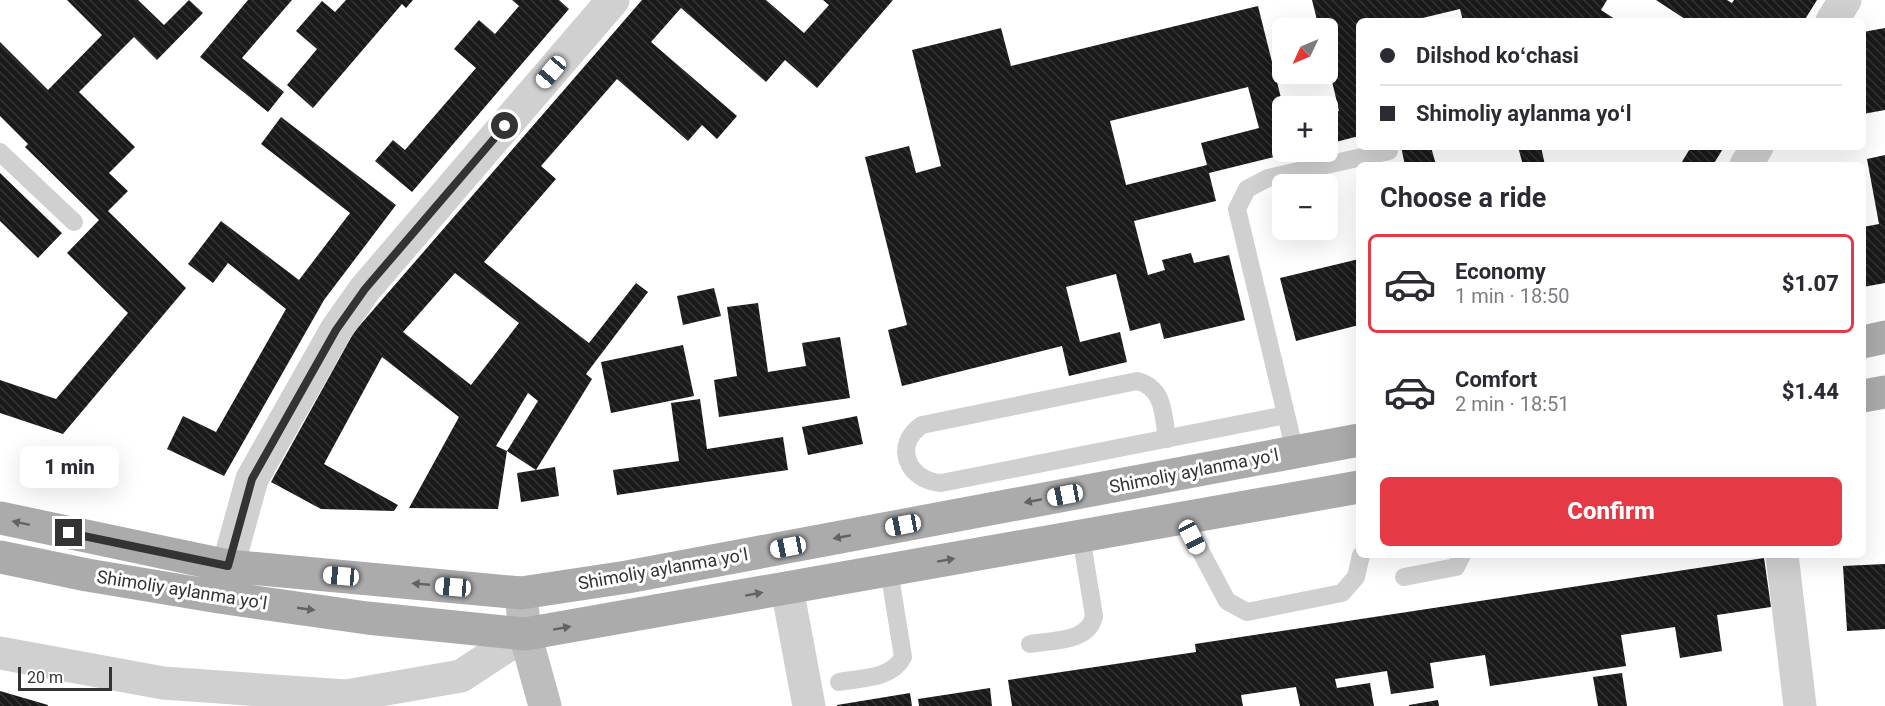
<!DOCTYPE html>
<html lang="en">
<head>
<meta charset="utf-8">
<style>
  body { margin:0; font-family:Roboto,sans-serif; background:#f2f2f3; color:#2b2b33; height:100vh; display:flex; flex-direction:column; font-size:22px; white-space:nowrap }
  * { box-sizing:border-box; margin:0 }
  p { font-size:20px; color:#7c7c81 }
  .icon { flex:none; width:33px; height:33px; fill:none; stroke:currentColor; stroke-width:2; stroke-linecap:round; stroke-linejoin:round }
  .map { position:relative; flex:1; overflow:hidden }
  .drawer { position:absolute; left:1356px; top:162px; width:510px; height:396px; display:flex; flex-direction:column; background:#fff; border-radius:9px; box-shadow:0 6px 24px #0002 }
  .drawer>* { flex:none }
  .banner { position:absolute; left:1356px; top:18px; width:510px; height:132px; border-radius:9px; box-shadow:0 6px 24px #0002; display:grid; align-content:center; height:132px; padding:0 24px; background:#fff }
  .needle { width:39px; rotate:226deg }
  .fabs { position:absolute; left:1272px; top:18px; display:grid; gap:12px }
  .fabs a { display:grid; place-items:center; width:66px; height:66px; border-radius:9px; background:#fff; box-shadow:0 6px 24px #0002; font-size:30px }
  .scale { position:absolute; left:18px; bottom:15px; width:94px; box-sizing:border-box; padding-left:6px; border:3px solid #333; border-top:0; font-size:16px; line-height:21px; white-space:nowrap; color:#333; -webkit-text-stroke:4px #fff; paint-order:stroke }
  .end { position:absolute; width:27px; height:27px; margin:-14px; border:8px solid #333; background:#fff; box-shadow:0 0 0 3px #fff }
  .from { border-radius:50% }
  .bubble { position:absolute; height:42px; border-radius:9px; background:#fff; box-shadow:0 6px 24px #0002; font-size:20px; font-weight:800; line-height:42px; text-align:center }
  .car { position:absolute; width:18px; height:36px; margin:-18px -9px; border-radius:8px; box-shadow:0 0 4px 2px #0007; background:linear-gradient(#fff 24%,#345 0 40%,#fff 0 76%,#345 0 86%,#fff 0) }
  .banner b { display:flex; align-items:center; gap:21px; height:57px; font-size:22px }
  .banner b+b { border-top:2px solid #e1e1e2 }
  .banner i { width:15px; height:15px; background:#2b2b33 }
  ul { padding:0; list-style:none }
  li { display:flex; align-items:center; gap:18px; height:99px; margin:0 12px 9px; padding:0 12px; border:3px solid transparent; border-radius:9px }
  li div { flex:1 }
  li b { display:block; font-size:22px }
  li em { font-style:normal; font-weight:800 }
  li.current { border-color:#e63946 }
  li>.icon { width:54px; height:54px; stroke-width:1.5 }
  h2 { padding:0 24px; font-size:27px; line-height:72px }
  .button { display:flex; gap:12px; margin-top:auto; padding:12px 24px }
  .button a { flex:1; height:69px; border-radius:9px; background:#e63946; color:#fff; font-size:24px; font-weight:800; line-height:69px; text-align:center }
  .map>svg:first-child { display:block }
  .building { fill:url(#building-back-hatch); fill-rule:evenodd }
  .lines { fill:none; stroke-linecap:round; stroke-linejoin:round }
  .service { stroke:#d0d0d0; stroke-width:18 }
  .minor { stroke:#d0d0d0; stroke-width:33 }
  .secondary { stroke:#bdbdbd; stroke-width:33 }
  .primary { stroke:#ababab; stroke-width:33 }
  .oneway { fill:#636363 }
  .route { stroke:#333; stroke-width:8 }
  .labels { text-anchor:middle; stroke-width:6; stroke-linejoin:round; paint-order:stroke }
  .street-label { font-size:18px; fill:#333; stroke:#fff }
</style>
</head>
<body>
<div class="map">
<svg width="1885" height="706" viewBox="0 0 1885 706">
  <defs>
    <pattern id="building-back-hatch" width="6" height="6" patternUnits="userSpaceOnUse" patternTransform="scale(1.5)"><rect width="6" height="6" fill="#1a1a1a"/><path d="M-1 5l2 2M0 0l6 6M5-1l2 2" fill="none" stroke="#333"/></pattern>
  </defs>
  <rect width="100%" height="100%" fill="#fff"/>
  <path class="building" d="M67,0h71l26,25 25,-25 14,13 -46,47 -23,-23 -55,55 56,55 -26,26 19,18 -20,20 78,77 -123,146 -63,-21v-33l56,19 72,-86 -61,-60 32,-33 -74,-73 3,-3 -28,-28v-74l48,48 54,-55z
    M248,0h44l-50,58 42,34 -16,20 -68,-55z
    M346,0h67l-7,8 -4,-4 -89,104 -26,-23 30,-36 -21,-18 26,-30 13,11z
    M512,0h47l10,9 -157,183 -37,-31 18,-21 12,10 71,-82 -22,-19 25,-29 16,14 24,-28z
    M642,0h124l38,33 25,-28 -6,-5h70l-76,88 -32,-28 -19,22 -85,-74 -30,34 86,74 -20,23 -15,-14 -14,16 -71,-62 -76,87 15,13 -72,83 105,81 47,-60 12,9 -62,82 6,5 -56,91 19,-3 4,29 -38,6 -4,-29 19,-3 -29,-19 -9,58 -89,-1 50,-91 -77,-60 -58,107 74,41 -4,6 -73,-2 -50,-27 83,-150zM455,273l64,50 -48,62 -68,-53zM528,393l10,8 -31,50 -11,-5z
    M1312,0h295l-6,10 17,11h-155l-3,-12 -50,12h-51v115l-31,8v-30l11,-3 -11,-47v-36h-9z
    M1656,0h71l5,3 2,-3h83l-13,21h-116z
    M1258,6l25,100 -1,46h12l-85,21 7,28 -82,20 14,54 17,-5 -3,-10 29,-7 3,10 35,-8 16,65 -81,19 -4,-16 -30,8 -14,-57 -50,13 14,55 40,-10 7,30 -58,14 -7,-30 -160,40 -14,-56 19,-5 -42,-168 44,-11 7,27 25,-7 -29,-116 89,-22 10,38zM1248,87l11,41 -58,15 6,22 -81,20 -16,-64z
    M1885,28v82l-22,4v-82z
    M281,117l115,88 -72,95 -100,176 -57,-27 16,-33 33,16 70,-123 -58,-46 -15,20 -25,-19 33,-43 78,59 51,-67 -89,-69z
    M1401,147h30l5,18h-31z
    M1518,147h23l4,18h-22z
    M1691,147h33l-11,18h-33z
    M1885,155v128l-22,4v-60l16,-3 -12,-65z
    M0,173l62,60 -24,25 -38,-37z
    M1359,259v66l-63,16 -16,-63z
    M714,288l7,28 -38,9 -6,-29z
    M758,303l10,69 38,-6 -4,-23 38,-6 10,61 -131,19 -5,-37 23,-4 -10,-69z
    M683,345l11,51 -83,17 -10,-51z
    M700,399l7,50 76,-12 5,33 -171,25 -4,-25 66,-9 -8,-58z
    M857,416l6,28 -55,11 -6,-28z
    M1764,558l7,49 -54,8 5,36 -42,7 -5,-31 -54,8 5,31 -136,20 -5,-31 -55,8 4,25 -43,6 -4,-23 -52,8 2,9 33,-5 4,23h-74l-4,-19 -55,8 2,11h-231l-4,-26 188,-28 -1,-8z
    M1885,564v65l-38,2 -4,-65z
    M1622,673l5,33h-29l-5,-29z
    M990,688l2,18h-73l-1,-7z
    M0,691l48,14v1h-48z
    M910,693l2,13h-75v-1z
    M1438,700l1,6h-30v-1z"/>
  <g class="lines">
    <path class="service" d="M0,152l74,70
      M1167,439c-4,-24 -2,-51 -30,-58l-215,44c-30,20 -14,56 19,58l345,-68
      M1295,452l-58,-243 10,-20 21,-11 121,-27
      M1183,518l44,83 20,11 95,-19 14,-16 5,-22
      M1404,577l52,-10 6,-12
      M1030,644c23,-4 59,-2 64,-28l-13,-80
      M839,682c22,-4 53,-3 64,-25l-14,-87"/>
    <path class="minor" d="M1832,21l13,-21
      M1746,165l11,-18
      M1782,555l18,151
      M228,566l24,-87 84,-149 29,-41 248,-289
      M787,588l22,118
      M0,653l163,30 183,13 115,-20 64,-42"/>
    <path class="secondary" d="M521,593l4,41 20,72"/>
    <path class="primary" d="M1863,342l22,-5
      M1863,396l22,-4
      M0,518l228,48 293,27 106,-16 732,-137
      M0,557l87,18 132,22 148,21 158,16 834,-147"/>
  </g>
  <defs><path id="oneway-solid" d="M-6-.8H1V-3.2L6.5 0L1 3.2V.8H-6Z" transform="scale(1.5)"/></defs>
  <g class="oneway">
    <use href="#oneway-solid" transform="translate(1033 501) rotate(169)"/>
    <use href="#oneway-solid" transform="translate(21 523) rotate(-168)"/>
    <use href="#oneway-solid" transform="translate(842 537) rotate(169)"/>
    <use href="#oneway-solid" transform="translate(946 560) rotate(-10)"/>
    <use href="#oneway-solid" transform="translate(421 584) rotate(-175)"/>
    <use href="#oneway-solid" transform="translate(754 594) rotate(-10)"/>
    <use href="#oneway-solid" transform="translate(306 609) rotate(8)"/>
    <use href="#oneway-solid" transform="translate(562 628) rotate(-10)"/>
  </g>
  <g class="lines">
    <path class="route" d="M69,533l159,33 24,-87 84,-149 29,-41 140,-163"/>
  </g>
  <g class="labels">
    <g class="street-label">
      <text transform="translate(1194 471) rotate(-11)" y="6">Shimoliy aylanma yoʻl</text>
      <text transform="translate(663 569) rotate(-10)" y="6">Shimoliy aylanma yoʻl</text>
      <text transform="translate(182 590) rotate(9)" y="6">Shimoliy aylanma yoʻl</text>
    </g>
  </g>
</svg>
<div class="fabs">
<a><svg class="needle" viewBox="-14 -14 28 28"><path d="M0-13l5 13h-10z" fill="#e53935"/><path d="M0 13l5-13h-10z" fill="#7c7c81"/></svg></a>
<a>+</a>
<a>−</a>
</div>
<div class="scale">20 m</div>
<i class="end from" style="left:505px;top:126px"></i>
<i class="end" style="left:69px;top:533px"></i>
<div class="bubble" style="left:20px;top:446px;width:99px">1 min</div>
<i class="car" style="left:551px;top:72px;rotate:220deg"></i>
<i class="car" style="left:1065px;top:495px;rotate:259deg"></i>
<i class="car" style="left:903px;top:525px;rotate:259deg"></i>
<i class="car" style="left:1192px;top:537px;rotate:153deg"></i>
<i class="car" style="left:788px;top:547px;rotate:259deg"></i>
<i class="car" style="left:341px;top:576px;rotate:275deg"></i>
<i class="car" style="left:453px;top:587px;rotate:275deg"></i>
<div class="banner">
<b><i class="from"></i>Dilshod koʻchasi</b>
<b><i></i>Shimoliy aylanma yoʻl</b>
</div>
<section class="drawer">
<h2>Choose a ride</h2>
<ul>
<li class="current"><svg class="icon" aria-label="car" viewBox="0 0 24 24"><path d="M5 17H2v-5l4-1 3-4h7l3 4 3 1v5h-3M9 17h6M6 11h13"/><circle cx="7" cy="17" r="2"/><circle cx="17" cy="17" r="2"/></svg><div><b>Economy</b><p>1 min · 18:50</p></div><em>$1.07</em></li>
<li><svg class="icon" aria-label="car" viewBox="0 0 24 24"><path d="M5 17H2v-5l4-1 3-4h7l3 4 3 1v5h-3M9 17h6M6 11h13"/><circle cx="7" cy="17" r="2"/><circle cx="17" cy="17" r="2"/></svg><div><b>Comfort</b><p>2 min · 18:51</p></div><em>$1.44</em></li>
</ul>
<div class="button"><a>Confirm</a></div>
</section>
</div>
</body>
</html>
